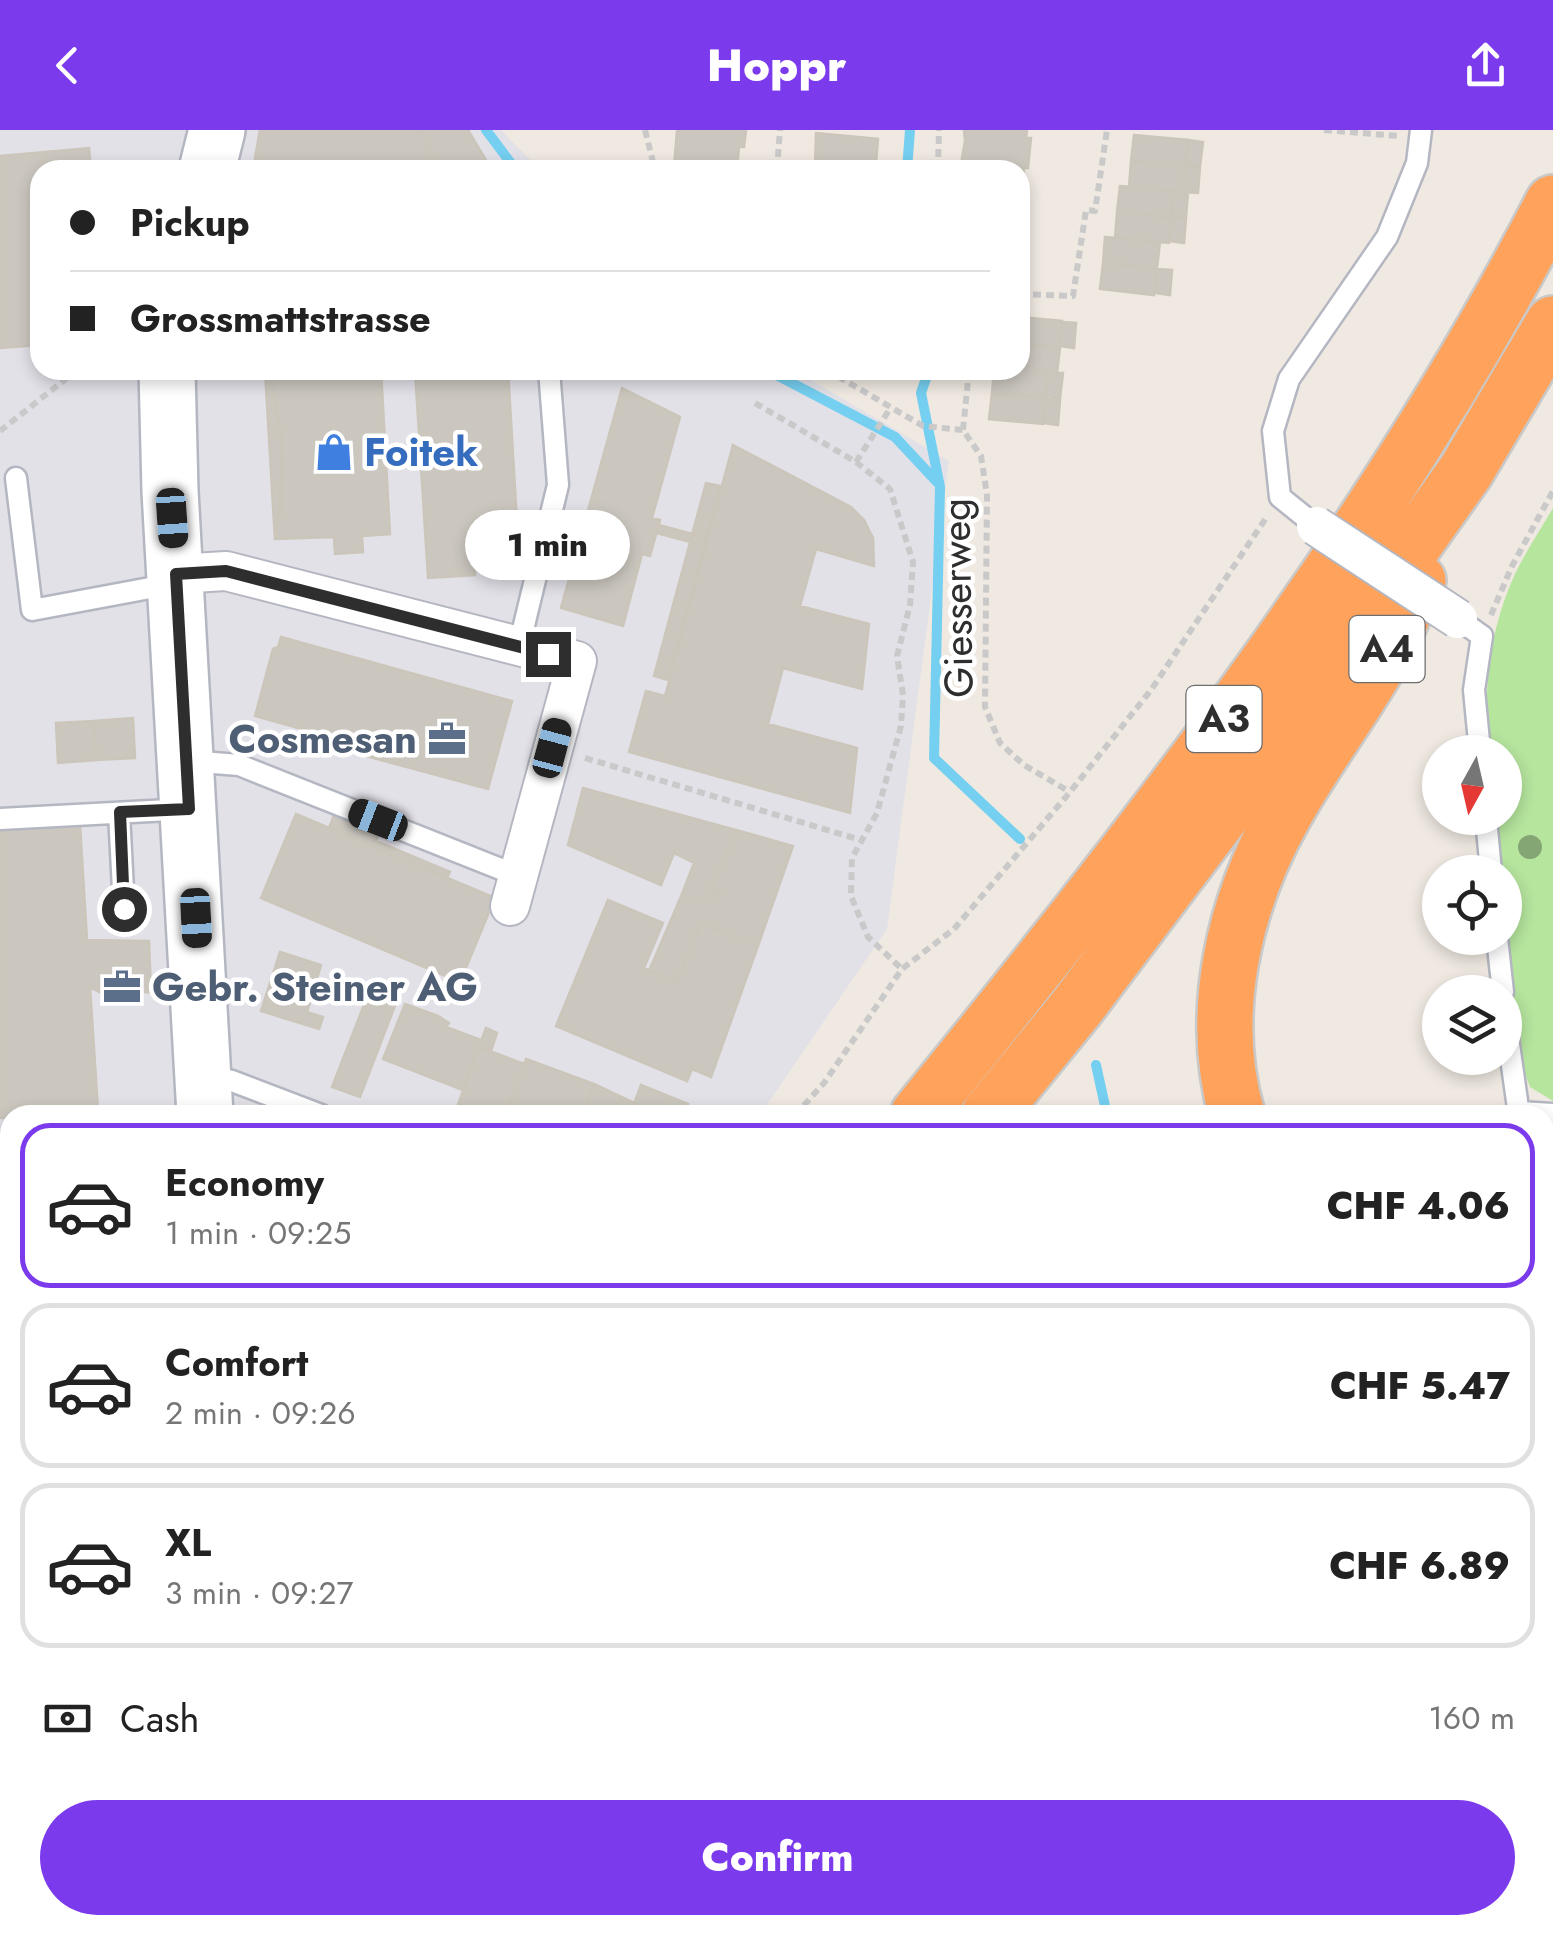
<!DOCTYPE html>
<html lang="en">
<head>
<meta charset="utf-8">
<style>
  body { margin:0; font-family:Jost,sans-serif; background:#f2f2f2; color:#222; height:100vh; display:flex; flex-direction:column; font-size:38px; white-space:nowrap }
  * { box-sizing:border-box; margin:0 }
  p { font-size:32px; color:#767676 }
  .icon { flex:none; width:55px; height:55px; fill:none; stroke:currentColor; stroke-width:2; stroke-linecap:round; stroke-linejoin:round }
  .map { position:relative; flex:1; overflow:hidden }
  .panel { position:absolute; left:0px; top:975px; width:1555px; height:830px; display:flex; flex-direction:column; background:#fff; border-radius:30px 30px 0 0; box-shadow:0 5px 15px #0003 }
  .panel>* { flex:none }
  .top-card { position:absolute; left:30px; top:30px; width:1000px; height:220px; border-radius:30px; box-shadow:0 5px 15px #0003; display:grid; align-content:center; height:220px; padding:0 40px; background:#fff }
  .needle { width:65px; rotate:188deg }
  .buttons { position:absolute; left:1422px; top:605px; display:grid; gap:20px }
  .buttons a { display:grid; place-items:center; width:100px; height:100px; border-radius:50%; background:#fff; box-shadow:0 5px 15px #0003; font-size:50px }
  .end { position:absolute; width:45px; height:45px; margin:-22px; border:12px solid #2e2e2e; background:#fff; box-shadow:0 0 0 5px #fff }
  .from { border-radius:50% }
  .bubble { position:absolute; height:70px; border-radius:35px; background:#fff; box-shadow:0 5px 15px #0003; font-size:32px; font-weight:800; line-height:70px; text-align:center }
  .car { position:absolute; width:30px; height:60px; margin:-30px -15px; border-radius:12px; box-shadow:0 0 8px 2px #0007; background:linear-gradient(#222 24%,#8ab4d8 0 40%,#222 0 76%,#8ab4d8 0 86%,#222 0) }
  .top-card b { display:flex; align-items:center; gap:35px; height:95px; font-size:38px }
  .top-card b+b { border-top:2px solid #e0e0e0 }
  .top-card i { width:25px; height:25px; background:#222 }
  ul { padding:18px 0 0; list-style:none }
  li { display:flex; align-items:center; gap:30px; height:165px; margin:0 20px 15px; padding:0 20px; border:5px solid #e0e0e0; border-radius:30px }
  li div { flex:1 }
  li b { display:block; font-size:38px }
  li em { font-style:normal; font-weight:800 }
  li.current { border-color:#7c3aed }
  li>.icon { width:90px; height:90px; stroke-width:1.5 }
  .pay { display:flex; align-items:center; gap:25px; height:110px; padding:0 40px; font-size:38px }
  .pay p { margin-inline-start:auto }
  .action { display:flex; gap:20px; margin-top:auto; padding:20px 40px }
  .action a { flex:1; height:115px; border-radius:60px; background:#7c3aed; color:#fff; font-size:40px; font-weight:800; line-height:115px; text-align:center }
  header { display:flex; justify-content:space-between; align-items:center; height:130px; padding:0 40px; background:#7c3aed; color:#fff; font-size:45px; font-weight:800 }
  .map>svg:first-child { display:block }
  .industrial { fill:#e3e1e8 }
  .green { fill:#b6e59e }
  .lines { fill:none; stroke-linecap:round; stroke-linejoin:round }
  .stream { stroke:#75cff0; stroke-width:10 }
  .building { fill:#cbc7bf; stroke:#cbc5ba; stroke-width:2.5 }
  .lane-casing { stroke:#b4b7c1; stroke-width:25 }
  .street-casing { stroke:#b4b7c1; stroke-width:42 }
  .secondary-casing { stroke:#b4b7c1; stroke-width:60 }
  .primary-casing { stroke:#c9c9c9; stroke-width:60 }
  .highway-casing { stroke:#c9c9c9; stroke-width:60 }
  .path { stroke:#c9c9c9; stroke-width:6; stroke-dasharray:8 5; stroke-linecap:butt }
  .lane { stroke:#fff; stroke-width:20 }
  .street { stroke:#fff; stroke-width:38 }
  .secondary { stroke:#fff; stroke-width:55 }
  .primary { stroke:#f2d163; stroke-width:55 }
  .highway { stroke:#ffa35c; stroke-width:55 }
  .tram { stroke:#a3a6b8; stroke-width:2.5 }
  .street-bridge-casing { stroke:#b4b7c1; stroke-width:42; stroke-linecap:butt }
  .primary-bridge-casing { stroke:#c9c9c9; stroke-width:60; stroke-linecap:butt }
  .street-bridge { stroke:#fff; stroke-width:38 }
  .primary-bridge { stroke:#f2d163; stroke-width:55 }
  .tree { fill:#84a574 }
  .route { stroke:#2e2e2e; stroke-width:12 }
  .labels { text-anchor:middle; stroke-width:9; stroke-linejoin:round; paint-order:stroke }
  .shield { fill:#fff; stroke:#6d6d6d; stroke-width:2.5 }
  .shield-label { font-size:38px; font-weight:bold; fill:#2e2e2e }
  .shop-label { font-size:40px; font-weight:bold; fill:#366cbe; stroke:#fff; text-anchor:start }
  .street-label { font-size:40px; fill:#2e2e2e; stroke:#fff }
  .service-label { font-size:40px; font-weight:bold; fill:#4e5e75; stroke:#fff; text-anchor:end }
</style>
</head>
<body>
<header><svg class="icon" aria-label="back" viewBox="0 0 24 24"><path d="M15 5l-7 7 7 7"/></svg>Hoppr<svg class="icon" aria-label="share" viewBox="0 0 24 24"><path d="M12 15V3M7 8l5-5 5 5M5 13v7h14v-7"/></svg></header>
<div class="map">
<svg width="1553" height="1805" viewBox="0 0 1553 1805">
  <rect width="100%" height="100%" fill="#efe9e1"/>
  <path class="industrial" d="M0,0h501l39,40h-500v200h754l155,91 -62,468 -127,186h-750v472h-10z"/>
  <path class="green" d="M1553,378v593l-23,-14 -12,-32 -13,-136v-47h-4l-6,-54h10v-66h-16c-6,-58 -1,-114 22,-169 11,-26 28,-51 42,-75z
    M0,1016h10v40l-10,-1z"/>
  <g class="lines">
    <path class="stream" d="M486,0l30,40
      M907,40l3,-40
      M767,240l128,67 42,45
      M929,240l-8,23 19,94 -6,271 86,81
      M1096,935l11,50
      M1088,1795l6,10"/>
  </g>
  <path class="building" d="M260,0h162l15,40h-179l-3,-12z
    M422,0h46l24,40h-55z
    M680,0h66l-2,17h-5l-2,23 -63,-4 3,-35z
    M964,0h63l-1,8h5l-3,30h-4l-3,24 -1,-22h-60l5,-29z
    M816,3l62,6 -2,24 5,1v6h-66z
    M1134,5l54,5 -3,26 -54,-5z
    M1188,10l15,2 -3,24 -14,-2z
    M89,18l2,22h-51v175l-40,3v-192z
    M1131,31l54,5 -2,26 -54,-5z
    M1185,36l15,1 -2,26 -15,-1z
    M1120,56l54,5 -3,26 -54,-5z
    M1174,61l14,1 -2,25 -15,-2z
    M1117,82l54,5 -2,26 -54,-5z
    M1171,87l15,1 -2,25 -15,-2z
    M1105,107l55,5 -3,26 -54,-5z
    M1103,133l54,5 -3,27 -54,-6z
    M1157,139l15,1 -2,25 -15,-2z
    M1020,187l42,4 -2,26 -40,-4z
    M1062,192l14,1 -2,25 -14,-2z
    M1020,213l40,4 -3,26 -37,-4z
    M1020,239l28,3 -2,26 -54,-5 2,-23z
    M265,240h4l12,64 1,71 -7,35z
    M269,240h112l9,164 -28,2 1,16 -28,2 -1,-17 -58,2 7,-68 -2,-37z
    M415,240h93l12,202 -20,1 -1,-14 -25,1 1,15 -47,3z
    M1048,242l15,1 -3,25 -14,-2z
    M622,258l58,29 -28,101 8,2 -10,36 -8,-2 -19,72 -62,-18z
    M992,263l54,5 -3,26 -54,-5z
    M1046,269l14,1 -2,25 -15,-2z
    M733,315l118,62 13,13 9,18 1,28 -58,-17 -16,57 69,18 -7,65 -79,-21 -15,56 89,24 -7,65 -221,-61 17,-61 19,5 8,-29 -3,-1 4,-15 3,1z
    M706,353l14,3 -52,194 -14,-4z
    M659,395l48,13 -2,8 -48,-13z
    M281,507l231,64 -24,88 -148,-40 2,-9 -87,-24 18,-67 5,-2z
    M133,588l2,40 -39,2 -2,-39z
    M94,591l2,39 -38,3 -2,-40z
    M583,658l153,42 -25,59 9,4 -2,5 -13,5 -23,-9 12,-31 -20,-10 -13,32 -93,-40z
    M338,675l45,20 -7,16 74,31 -3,6 -118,-50z
    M296,684l199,84 -35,84 -199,-84z
    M80,695l7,115 62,1 2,51 -50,1 -11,-6 8,123 -98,8v-288z
    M736,700l57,16 -35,100 -57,-23 -25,59 -27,-11 33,-77 23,9 13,-5 2,-5 -9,-4z
    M608,770l55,23 -19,45 32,14 25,-59 57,23 -47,131 -19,-8 -5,12 -131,-55z
    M280,822l41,13 -14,47 16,5 -4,12 -58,-18z
    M369,862l27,11 -36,94 -28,-10z
    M405,874l33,12 11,7 -3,4 35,13 -18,50 -80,-31z
    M486,898l11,5 -6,18 -12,-4z
    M479,917l45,17 -18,51 -51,-2z
    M526,929l68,25 -11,31h-77z
    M594,954l40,19 -4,12h-47z
    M641,955l47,19 -5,11h-23l-26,-11z
    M10,1175v76h-10v-75z
    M0,1251h10v177h-10z
    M540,1795h50l3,10h-72l-1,-3z
    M726,1795h29l-26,8z
    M827,1795h38l4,10h-71z
    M987,1795h65l1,10h-64z"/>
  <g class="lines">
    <g class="lane-casing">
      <path id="lane" d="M16,348l16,132 118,-22h25
        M1316,396l-36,-29 -7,-66 16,-52 98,-142 30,-74 4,-33
        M1458,489l24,17 -8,54 6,62
        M519,516l39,-161 -9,-115
        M188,631l51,4 279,111
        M119,683l5,96
        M1486,688l5,54
        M0,689l188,-10
        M1497,808l6,54
        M1505,886l14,99
        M205,945l27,6 89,34
        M1519,982l34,2
        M0,1151l10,1
        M1545,1278l8,89
        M477,1805l30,-10"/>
    </g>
    <g class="street-casing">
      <path id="street" d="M176,444l50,-3 351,90 -67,245
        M0,1076l10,1"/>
    </g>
    <g class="secondary-casing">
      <path id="secondary" d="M207,40l10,-40
        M167,240l3,121 35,624"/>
    </g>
    <g class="primary-casing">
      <path id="primary" d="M224,1795l13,10
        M1455,1795l12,10
        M335,1805l30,-10"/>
    </g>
    <g class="highway-casing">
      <path id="highway" d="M918,985c231,-285 466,-585 635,-912
        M989,985l88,-108 162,-215 227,-321 87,-147
        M1237,985c-29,-101 -3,-213 48,-302 31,-56 71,-107 101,-162 12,-23 21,-47 32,-70
        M0,1575l10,3
        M0,1678l10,32
        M1536,1795l7,10
        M20,1805l1,-10
        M270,1805l9,-10"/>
    </g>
    <path class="path" d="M645,0l10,40
      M1324,0l75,6
      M777,40l3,-40
      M938,40l1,-40
      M1020,164l53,2 13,-86 9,1 12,-81
      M827,240l96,56 40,4
      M969,240l-6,60 18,26 6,39 -2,212 15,36 24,22 46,27
      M755,273l101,59 34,27 23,73 -3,43 -13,51 6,39 -2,31 -24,87 -25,45 -1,38 17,41 34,32
      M0,301l77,-61
      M856,332l35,-55
      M1491,485l21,-49 41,-75
      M585,628l276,82
      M795,985l29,-32 78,-114 52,-40 116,-137 81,-102 115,-172
      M0,1008l10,1
      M0,1475l10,1
      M0,1508l10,4
      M654,1795l3,10
      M678,1795l3,10
      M1116,1795l10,10
      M1316,1795l21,10
      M434,1805l23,-8"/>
    <use href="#lane" class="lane"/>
    <use href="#street" class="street"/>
    <use href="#secondary" class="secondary"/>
    <use href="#primary" class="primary"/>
    <use href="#highway" class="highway"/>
    <path class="tram" d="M0,1038l10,1
      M257,1795v10
      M274,1795v10"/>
    <g class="street-bridge-casing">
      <path id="street-bridge" d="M1316,396l142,93"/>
    </g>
    <g class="primary-bridge-casing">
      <path id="primary-bridge" d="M169,1805l28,-10"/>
    </g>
    <use href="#street-bridge" class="street-bridge"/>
    <use href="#primary-bridge" class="primary-bridge"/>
  </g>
  <circle class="tree" cx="1530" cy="717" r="12"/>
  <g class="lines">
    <path class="route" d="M124,779l-4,-97 69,-3 -13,-235 50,-3 322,83"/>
  </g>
  <defs>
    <g id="shop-bare" transform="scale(3)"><path d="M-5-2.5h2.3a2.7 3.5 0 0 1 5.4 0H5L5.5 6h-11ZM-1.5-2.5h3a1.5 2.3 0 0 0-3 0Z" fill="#3f7fe0" stroke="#fff" stroke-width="2.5" paint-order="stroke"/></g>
    <g id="office-bare" transform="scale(3)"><path d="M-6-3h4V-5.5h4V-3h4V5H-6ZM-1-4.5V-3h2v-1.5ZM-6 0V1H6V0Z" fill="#5c6f8a" stroke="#fff" stroke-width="2.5" paint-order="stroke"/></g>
  </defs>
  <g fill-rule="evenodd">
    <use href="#shop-bare" x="334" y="322"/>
    <use href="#office-bare" x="447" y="609"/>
    <use href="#office-bare" x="122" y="857"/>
  </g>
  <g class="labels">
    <g class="shield">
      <rect x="1349.5" y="486" width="75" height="66" rx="8"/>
      <rect x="1186.5" y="556" width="75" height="66" rx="8"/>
    </g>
    <g class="shield-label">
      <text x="1387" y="532">A4</text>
      <text x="1224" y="602">A3</text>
    </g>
    <g class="shop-label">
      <text x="364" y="336">Foitek</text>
    </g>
    <g class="street-label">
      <text transform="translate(957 468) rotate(-91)" y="14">Giesserweg</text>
    </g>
    <g class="service-label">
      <text x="417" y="623">Cosmesan</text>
      <text x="152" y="871" text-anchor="start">Gebr. Steiner AG</text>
    </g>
  </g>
</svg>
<div class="buttons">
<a><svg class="needle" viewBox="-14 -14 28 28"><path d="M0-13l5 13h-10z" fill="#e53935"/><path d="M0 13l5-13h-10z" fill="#767676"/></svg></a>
<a><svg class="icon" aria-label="locate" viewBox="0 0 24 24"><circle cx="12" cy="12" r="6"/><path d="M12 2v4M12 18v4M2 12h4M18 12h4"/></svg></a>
<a><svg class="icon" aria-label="layers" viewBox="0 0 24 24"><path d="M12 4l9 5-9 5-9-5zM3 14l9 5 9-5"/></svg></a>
</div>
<i class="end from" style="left:124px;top:779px"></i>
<i class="end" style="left:548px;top:524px"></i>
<div class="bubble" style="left:465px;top:380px;width:165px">1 min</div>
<i class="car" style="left:172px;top:388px;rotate:176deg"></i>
<i class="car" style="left:552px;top:618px;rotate:15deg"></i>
<i class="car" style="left:378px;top:690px;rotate:291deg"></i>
<i class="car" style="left:196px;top:788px;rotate:177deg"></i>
<div class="top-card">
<b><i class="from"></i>Pickup</b>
<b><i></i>Grossmattstrasse</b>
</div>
<section class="panel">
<ul>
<li class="current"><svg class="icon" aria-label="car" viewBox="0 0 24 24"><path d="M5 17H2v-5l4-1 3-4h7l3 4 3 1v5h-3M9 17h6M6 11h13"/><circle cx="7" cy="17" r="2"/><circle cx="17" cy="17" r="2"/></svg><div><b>Economy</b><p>1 min · 09:25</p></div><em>CHF 4.06</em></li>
<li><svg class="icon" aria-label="car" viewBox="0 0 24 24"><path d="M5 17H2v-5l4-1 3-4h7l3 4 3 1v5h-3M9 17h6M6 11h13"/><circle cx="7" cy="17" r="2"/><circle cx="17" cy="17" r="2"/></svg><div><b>Comfort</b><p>2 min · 09:26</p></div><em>CHF 5.47</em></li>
<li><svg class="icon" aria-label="car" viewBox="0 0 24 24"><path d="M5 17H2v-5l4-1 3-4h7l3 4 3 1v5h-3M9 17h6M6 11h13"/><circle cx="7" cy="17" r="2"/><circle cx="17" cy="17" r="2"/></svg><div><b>XL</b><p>3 min · 09:27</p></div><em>CHF 6.89</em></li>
</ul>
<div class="pay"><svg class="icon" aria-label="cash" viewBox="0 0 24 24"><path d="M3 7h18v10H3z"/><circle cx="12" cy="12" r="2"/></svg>Cash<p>160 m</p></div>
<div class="action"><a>Confirm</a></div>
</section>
</div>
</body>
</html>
